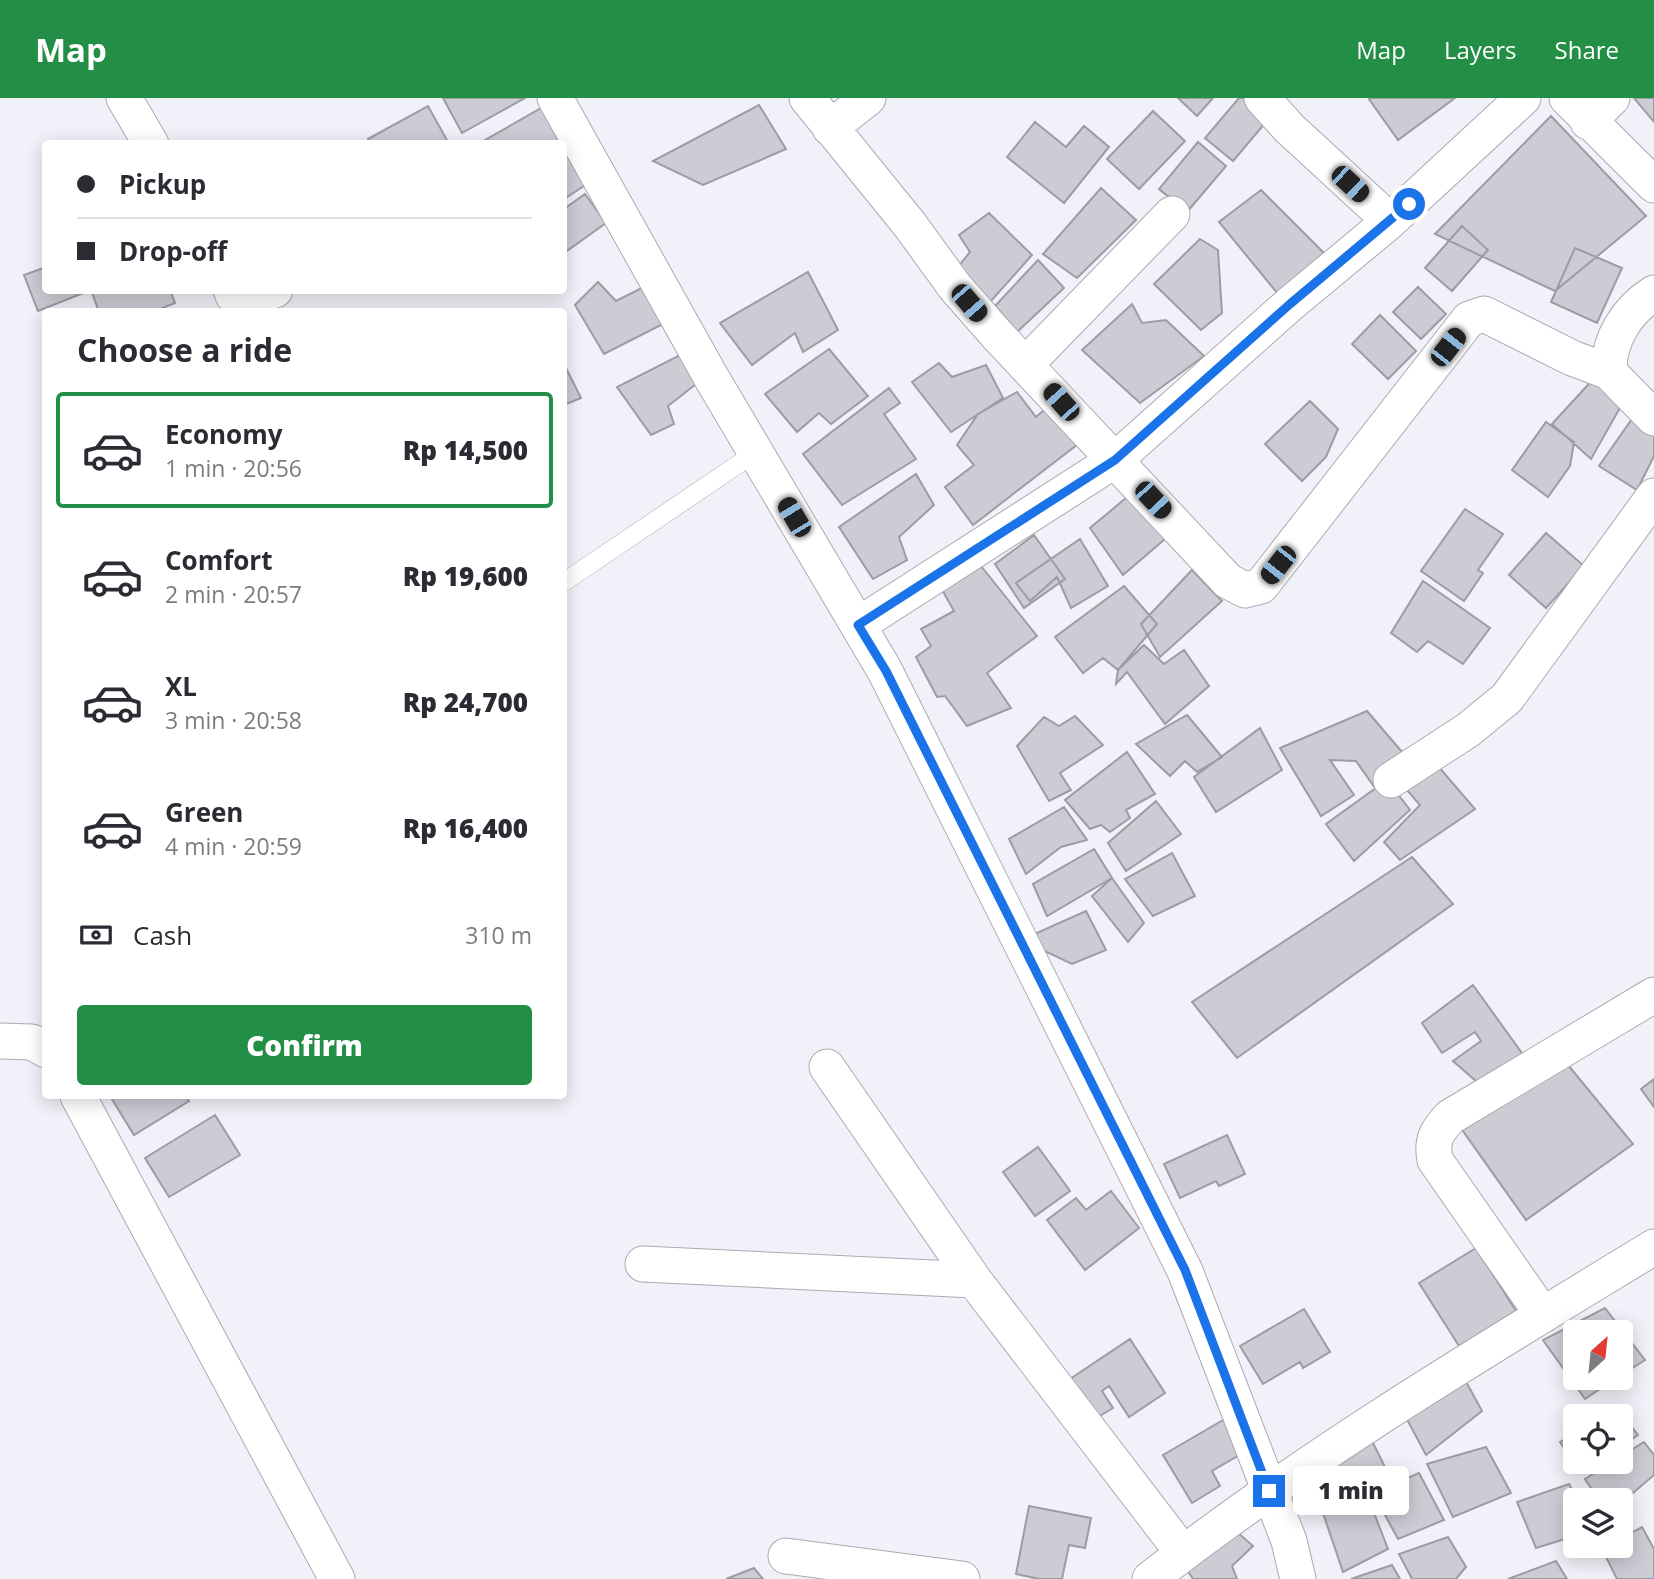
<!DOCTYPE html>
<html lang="en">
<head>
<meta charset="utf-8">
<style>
  body { margin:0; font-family:"Open Sans",sans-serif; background:#f2f2f3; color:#2b2b33; height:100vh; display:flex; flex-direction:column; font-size:26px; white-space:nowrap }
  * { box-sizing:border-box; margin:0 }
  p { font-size:23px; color:#7c7c81 }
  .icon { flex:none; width:38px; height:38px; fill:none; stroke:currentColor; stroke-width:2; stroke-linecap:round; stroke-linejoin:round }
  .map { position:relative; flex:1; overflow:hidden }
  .panel { position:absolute; left:42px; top:210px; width:525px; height:791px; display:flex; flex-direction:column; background:#fff; border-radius:7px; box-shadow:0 4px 18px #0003 }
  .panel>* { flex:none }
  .top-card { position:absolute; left:42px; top:42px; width:525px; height:154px; border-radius:7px; box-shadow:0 4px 18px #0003; display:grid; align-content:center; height:154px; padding:0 35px; background:#fff }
  .needle { width:46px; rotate:27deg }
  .fabs { position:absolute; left:1563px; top:1222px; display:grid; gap:14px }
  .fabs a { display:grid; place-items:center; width:70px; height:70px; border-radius:7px; background:#fff; box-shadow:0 4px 18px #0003; font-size:35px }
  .end { position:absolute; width:32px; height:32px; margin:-16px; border:9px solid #1a73e8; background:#fff; box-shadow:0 0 0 4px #fff }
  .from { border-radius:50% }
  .bubble { position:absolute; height:49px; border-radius:7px; background:#fff; box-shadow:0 4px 18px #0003; font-size:23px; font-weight:800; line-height:49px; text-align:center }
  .car { position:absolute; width:21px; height:42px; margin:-21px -10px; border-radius:9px; box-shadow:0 0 5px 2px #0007; background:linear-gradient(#222 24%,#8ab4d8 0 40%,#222 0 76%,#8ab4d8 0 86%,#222 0) }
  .top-card b { display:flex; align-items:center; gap:24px; height:66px; font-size:26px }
  .top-card b+b { border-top:2px solid #e1e1e2 }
  .top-card i { width:18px; height:18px; background:#2b2b33 }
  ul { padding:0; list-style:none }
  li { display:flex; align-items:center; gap:21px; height:116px; margin:0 14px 10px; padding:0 21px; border:4px solid transparent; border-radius:7px }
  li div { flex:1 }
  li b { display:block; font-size:26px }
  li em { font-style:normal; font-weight:800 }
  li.active { border-color:#238e45 }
  li>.icon { width:63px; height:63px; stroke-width:1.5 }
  h2 { padding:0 35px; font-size:32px; line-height:84px }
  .pay { display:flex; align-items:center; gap:18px; height:77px; padding:0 35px; font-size:26px }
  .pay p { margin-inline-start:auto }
  .cta { display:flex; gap:14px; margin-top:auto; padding:14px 35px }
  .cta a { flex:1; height:80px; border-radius:7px; background:#238e45; color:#fff; font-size:28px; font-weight:800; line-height:80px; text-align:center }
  header { display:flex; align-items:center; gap:42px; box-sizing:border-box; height:98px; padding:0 35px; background:#238e45; color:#fff }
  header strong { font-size:33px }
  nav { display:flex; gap:38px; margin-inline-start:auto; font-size:24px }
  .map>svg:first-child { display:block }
  .building { fill:#cdccd5; stroke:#9c9ca4; stroke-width:2 }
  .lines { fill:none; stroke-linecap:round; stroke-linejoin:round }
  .lane-casing { stroke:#aaaab2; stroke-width:19 }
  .street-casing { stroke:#aaaab2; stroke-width:37 }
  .lane { stroke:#fff; stroke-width:18 }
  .street { stroke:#fff; stroke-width:35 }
  .route { stroke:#1a73e8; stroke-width:9 }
</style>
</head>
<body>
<header>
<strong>Map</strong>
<nav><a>Map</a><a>Layers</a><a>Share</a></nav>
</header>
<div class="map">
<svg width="1654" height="1481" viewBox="0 0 1654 1481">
  <rect width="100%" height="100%" fill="#f1f1f9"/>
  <path class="building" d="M443,0h82l-63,35z
    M1178,0h35l-16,18z
    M1239,0h13l20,17 -39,46 -28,-23z
    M1371,0h84l-57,42 -29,-41z
    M1634,0h20v24z
    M759,7l27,44 -83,36 -50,-24z
    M428,8l20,36 -77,2 -3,-5z
    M543,9l17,37h-82z
    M1153,13l32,30 -46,48 -32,-30z
    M1551,18l95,100 -91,75 -120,-57z
    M1035,24l31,25 18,-21 25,21 -45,56 -57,-46z
    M1198,44l28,24 -39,46 -28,-23z
    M565,53l22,33 -23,15v-47z
    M1101,90l35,32 -59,58 -34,-24z
    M1261,92l63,63 -46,41 -59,-72z
    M585,96l21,29 -42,30v-44z
    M989,115l43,42 -49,55 -30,-37 17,-21 -11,-17z
    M1462,128l26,24 -36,41 -27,-23z
    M1200,141l18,11 4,63 -21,17 -47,-46z
    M1575,150l47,20 -25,55 -46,-21z
    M1038,162l26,28 -47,44 -22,-26z
    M46,169v23l40,2 -48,19 -14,-36z
    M808,174l30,58 -35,22 -8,-19 -43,32 -32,-42z
    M598,184l18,19 32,-16 15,39 -59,30 -29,-49z
    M1418,189l28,27 -25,25 -28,-27z
    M91,192h79l5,13 -22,9h-54z
    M1132,206l10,19 24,-3 38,36 -64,47 -58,-53z
    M1380,217l36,36 -28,28 -36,-35z
    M829,251l39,47 -37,28 -12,-11 -22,19 -32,-38z
    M680,257l16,29 -28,22 6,18 -23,11 -34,-48z
    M939,265l13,14 34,-12 17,33 -52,34 -39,-50z
    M564,266l17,34 -17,7z
    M1597,277l28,24 -34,60 -39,-35z
    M889,290l11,15 -16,11 32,45 -74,46 -39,-51z
    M1017,294l19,25 16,-14 30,38 -109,84 -28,-38 29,-22 -17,-20 21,-31z
    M1310,303l28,28 -12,28 -24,24 -37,-37z
    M1641,308l13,14v36l-17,34 -38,-24z
    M1546,324l28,20 -4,24 -22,31 -36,-27z
    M916,376l18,31 -35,32 8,23 -34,19 -34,-52z
    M1132,395l33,46 -42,36 -33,-47z
    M1465,411l38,25 -25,36 5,3 -19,28 -43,-30z
    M1546,435l38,33 -38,42 -37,-33z
    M1034,437l31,44 -41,29 -29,-44z
    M1080,441l28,47 -37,22 -14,-31 -27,24 -14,-18z
    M977,463l60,75 -50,37 24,35 -44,18 -22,-30 -8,1 -21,-40 15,-11 -10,-17 33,-18 -14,-25z
    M1192,472l30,31 -62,56 -19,-33z
    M1423,483l67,47 -27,36 -35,-23 -11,11 -26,-19z
    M1124,488l33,38 -39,46 -15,-12 -20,15 -28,-36z
    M1144,547l20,19 20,-14 25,36 -44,38 -38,-52 -11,12 2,-14z
    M1367,613l41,48 -33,29 -19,-27 -26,-1 24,35 -33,21 -41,-68z
    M1187,617l35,42 -25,15 -12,-11 -15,15 -34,-32z
    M1075,618l28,29 -43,28 11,17 -22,11 -32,-55 27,-29 15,9z
    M1260,630l22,42 -66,42 -22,-35z
    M1127,654l28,42 -29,16 4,8 -20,14 -9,-7 -11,4 -25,-29z
    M1432,661l43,50 -75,51 -16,-18 36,-37 -20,-23z
    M1387,682l23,30 -56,51 -28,-37z
    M1156,703l25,33 -55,37 -18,-28z
    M1064,709l23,33 -26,7 -35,27 -17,-35z
    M1094,751l18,29 -65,38 -14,-32z
    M1172,755l23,43 -42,20 -28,-37z
    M1412,759l41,47 -216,154 -45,-56z
    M1112,780l32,45 -16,19 -36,-46z
    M1086,813l20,39 -34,14 -51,-24z
    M1473,887l51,71 -47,26 -24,-21 28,-20 -6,-9 -33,21 -20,-30z
    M1568,967l65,79 -107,76 -68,-96z
    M1654,981v28l-13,-18z
    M110,998h75l4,5 -55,34z
    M215,1017l25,40 -71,42 -24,-39z
    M1227,1037l18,39 -26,12 -3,-5 -36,17 -16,-34z
    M1038,1049l32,44 -35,25 -32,-44z
    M1111,1093l28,37 -54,42 -38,-50 29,-22 10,12z
    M1476,1150l40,63 -57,35 -40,-63z
    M1605,1210l40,52 -25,16v-44h-45v45h43l-33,22 -42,-59z
    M1304,1211l26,43 -27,16 -3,-6 -37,22 -23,-38z
    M1130,1241l35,54 -36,24 -20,-31 -7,5 11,17 -23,14 -26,-39z
    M1464,1280l18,33 -56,44 -24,-45z
    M1618,1311l20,26 -18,12v-31h-14z
    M1223,1322l20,33 -31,18 8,15 -28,17 -29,-48z
    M1368,1335l20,40 -55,27 -18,-36z
    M1575,1335v28h23l-18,12 -20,-31z
    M1644,1344l10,13v20l-34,29v-4h-21l-14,-21 28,-18h7v-4z
    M1486,1349l25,46 -58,24 -26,-53z
    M1419,1375l25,47 -46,19 -25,-46z
    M1569,1386l9,16h-3v36l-39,12 -19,-46z
    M1369,1402l19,49 -45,23 -20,-59z
    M1029,1408l62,12 -6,30 -16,-3 -7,34h-23l-23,-5z
    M1229,1427l24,21 -21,20 5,13h-44l-11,-17z
    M1642,1429l12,22v30h-37l-15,-30 7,-4h11v-6z
    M1448,1439l18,30 -10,12h-44l-13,-25z
    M1556,1463l11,18h-59z
    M1392,1467l8,14h-49z
    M754,1470l9,11h-37z"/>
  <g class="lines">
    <g class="lane-casing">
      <path id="lane" d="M564,484l191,-129"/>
    </g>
    <g class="street-casing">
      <path id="street" d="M124,0l27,46
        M555,0l156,279 174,294 300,600 104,270 9,38
        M807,0l103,127 45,62 43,49 230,245 17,9 16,-4 208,-267 15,-5 88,44 37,14
        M1262,0l27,30 101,93
        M1567,0l87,87
        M1588,24l24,-24
        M830,30l38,-30
        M231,192l2,5 11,5 31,-10
        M1654,195c-27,17 -46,47 -45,79l45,46
        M1025,267l147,-151
        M858,527l257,-165 175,-156 100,-83 133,-123
        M1391,682l77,-50 39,-32 147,-202
        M0,943l32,1 14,8
        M827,969l147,213
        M78,998l259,483
        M643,1166l331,16 209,273
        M1543,1217l-108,-155c-4,-20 2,-29 15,-43l204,-122
        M786,1458l176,23
        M1150,1481c159,-124 332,-227 504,-332"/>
    </g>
    <use href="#lane" class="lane"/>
    <use href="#street" class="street"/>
  </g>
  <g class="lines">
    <path class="route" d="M1269,1393l-84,-221 -299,-599 -28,-46 257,-165 175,-156 119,-100"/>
  </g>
</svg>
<div class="fabs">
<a><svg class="needle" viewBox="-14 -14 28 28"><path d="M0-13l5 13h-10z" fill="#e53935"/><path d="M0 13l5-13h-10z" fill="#7c7c81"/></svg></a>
<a><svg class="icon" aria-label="locate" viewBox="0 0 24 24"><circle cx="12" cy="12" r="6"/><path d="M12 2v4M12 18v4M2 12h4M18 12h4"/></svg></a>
<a><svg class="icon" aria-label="layers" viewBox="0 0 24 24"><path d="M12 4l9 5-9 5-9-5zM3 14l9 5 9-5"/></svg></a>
</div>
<i class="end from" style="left:1409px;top:106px"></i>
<i class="end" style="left:1269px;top:1393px"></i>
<div class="bubble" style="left:1293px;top:1368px;width:116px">1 min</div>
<i class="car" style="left:1350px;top:86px;rotate:133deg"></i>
<i class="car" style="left:969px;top:205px;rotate:139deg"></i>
<i class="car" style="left:1448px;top:249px;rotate:38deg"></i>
<i class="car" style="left:1061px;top:304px;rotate:318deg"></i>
<i class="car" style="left:1153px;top:402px;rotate:137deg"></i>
<i class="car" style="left:794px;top:419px;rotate:329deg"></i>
<i class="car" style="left:1278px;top:467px;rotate:218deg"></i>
<div class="top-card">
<b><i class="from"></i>Pickup</b>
<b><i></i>Drop-off</b>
</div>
<section class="panel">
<h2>Choose a ride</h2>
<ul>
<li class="active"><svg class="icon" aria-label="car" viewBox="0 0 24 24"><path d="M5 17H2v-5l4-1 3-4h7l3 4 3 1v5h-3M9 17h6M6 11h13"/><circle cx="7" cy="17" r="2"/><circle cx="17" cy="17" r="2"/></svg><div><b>Economy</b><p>1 min · 20:56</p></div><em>Rp 14,500</em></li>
<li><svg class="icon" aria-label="car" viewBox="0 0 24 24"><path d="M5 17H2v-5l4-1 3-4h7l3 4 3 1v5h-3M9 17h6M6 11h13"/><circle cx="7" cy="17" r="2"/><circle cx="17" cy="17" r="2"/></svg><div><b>Comfort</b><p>2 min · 20:57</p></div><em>Rp 19,600</em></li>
<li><svg class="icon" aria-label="car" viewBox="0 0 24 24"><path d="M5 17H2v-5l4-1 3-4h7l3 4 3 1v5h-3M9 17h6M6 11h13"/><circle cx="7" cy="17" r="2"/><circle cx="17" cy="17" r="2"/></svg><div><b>XL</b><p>3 min · 20:58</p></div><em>Rp 24,700</em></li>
<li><svg class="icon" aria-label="car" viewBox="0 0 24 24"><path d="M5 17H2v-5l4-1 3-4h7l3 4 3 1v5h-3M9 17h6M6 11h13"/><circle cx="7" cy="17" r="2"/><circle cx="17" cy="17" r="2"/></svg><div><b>Green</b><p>4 min · 20:59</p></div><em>Rp 16,400</em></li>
</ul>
<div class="pay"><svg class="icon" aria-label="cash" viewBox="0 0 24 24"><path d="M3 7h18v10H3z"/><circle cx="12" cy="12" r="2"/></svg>Cash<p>310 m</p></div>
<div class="cta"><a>Confirm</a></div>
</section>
</div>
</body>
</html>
